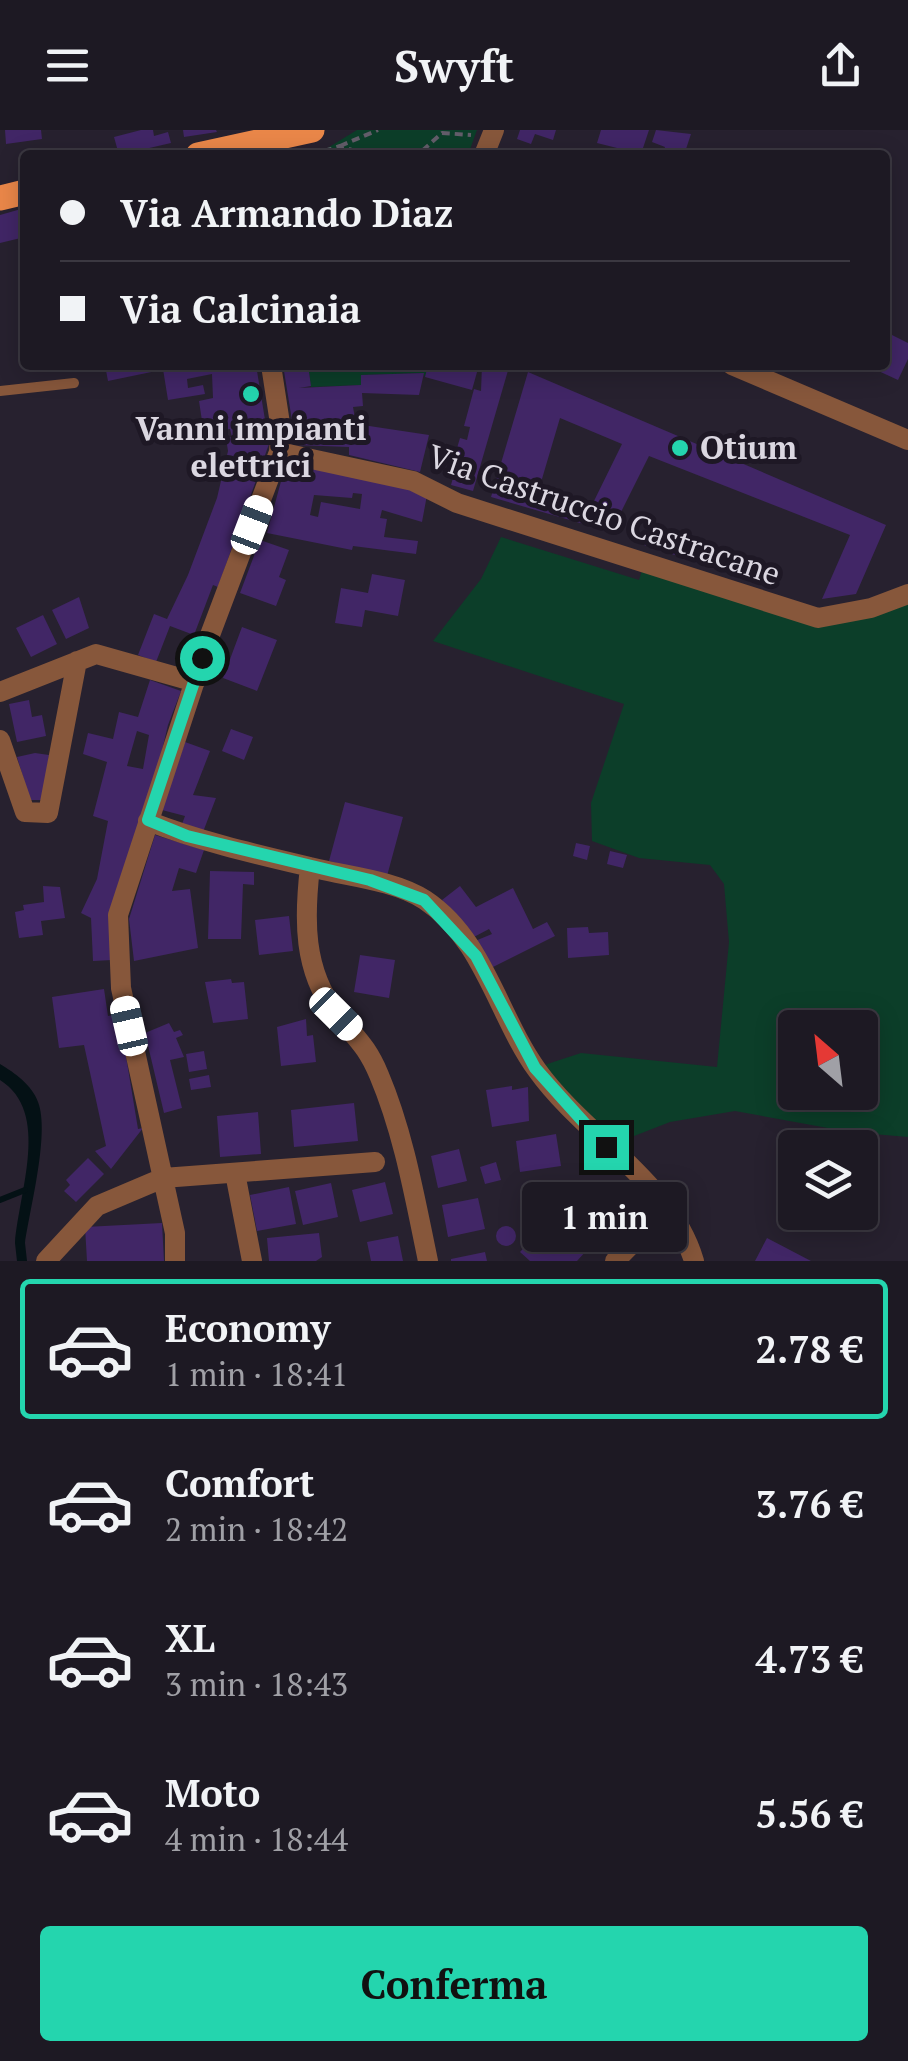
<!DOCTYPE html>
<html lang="it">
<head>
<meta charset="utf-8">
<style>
  body { margin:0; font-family:"PT Serif",serif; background:#25222b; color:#f1f3f6; height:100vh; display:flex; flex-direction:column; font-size:38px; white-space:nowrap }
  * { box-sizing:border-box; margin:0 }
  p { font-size:32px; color:#a0a0a6 }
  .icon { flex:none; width:55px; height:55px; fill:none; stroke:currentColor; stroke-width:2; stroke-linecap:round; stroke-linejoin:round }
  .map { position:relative; height:1131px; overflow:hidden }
  .side { display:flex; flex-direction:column; background:#1d1923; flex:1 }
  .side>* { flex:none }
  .hud { position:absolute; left:20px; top:20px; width:870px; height:220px; border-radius:10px; box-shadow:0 5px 25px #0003,0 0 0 2px #3b3841; display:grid; align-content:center; height:220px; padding:0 40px; background:#1d1923 }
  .needle { width:65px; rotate:332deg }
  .buttons { position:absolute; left:778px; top:880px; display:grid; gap:20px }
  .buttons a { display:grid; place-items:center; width:100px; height:100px; border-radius:10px; background:#1d1923; box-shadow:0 5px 25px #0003,0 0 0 2px #3b3841; font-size:50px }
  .end { position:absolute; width:45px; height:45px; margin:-22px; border:12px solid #24d5ae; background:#111; box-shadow:0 0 0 5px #111 }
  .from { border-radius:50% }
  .bubble { position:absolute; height:70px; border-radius:10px; background:#1d1923; box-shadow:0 5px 25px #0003,0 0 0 2px #3b3841; font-size:32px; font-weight:600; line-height:70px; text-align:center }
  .car { position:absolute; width:30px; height:60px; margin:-30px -15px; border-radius:12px; box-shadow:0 0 8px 2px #0007; background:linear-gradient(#fff 24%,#345 0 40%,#fff 0 76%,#345 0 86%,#fff 0) }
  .hud b { display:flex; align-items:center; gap:35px; height:95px; font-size:38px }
  .hud b+b { border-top:2px solid #3b3841 }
  .hud i { width:25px; height:25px; background:#f1f3f6 }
  ul { padding:18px 0 0; list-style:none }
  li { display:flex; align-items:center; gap:30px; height:140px; margin:0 20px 15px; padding:0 20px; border:5px solid transparent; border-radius:10px }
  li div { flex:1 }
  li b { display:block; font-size:38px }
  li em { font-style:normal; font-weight:600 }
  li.current { border-color:#24d5ae }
  li>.icon { width:90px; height:90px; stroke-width:1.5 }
  .button { display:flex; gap:20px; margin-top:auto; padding:20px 40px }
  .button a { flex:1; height:115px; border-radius:10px; background:#24d5ae; color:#111; font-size:40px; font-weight:600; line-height:115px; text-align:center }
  header { display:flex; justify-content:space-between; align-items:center; height:130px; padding:0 40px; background:#1d1923; font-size:45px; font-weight:600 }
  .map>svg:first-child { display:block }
  .green { fill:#0c3e29; fill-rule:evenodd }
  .water { fill:#041115 }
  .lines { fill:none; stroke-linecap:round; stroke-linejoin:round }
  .stream { stroke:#041115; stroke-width:6 }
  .building { fill:#412666; fill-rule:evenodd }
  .path { stroke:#635d6a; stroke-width:4; stroke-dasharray:8 5; stroke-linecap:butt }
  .lane { stroke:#87573b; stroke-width:10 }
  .street { stroke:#87573b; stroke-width:20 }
  .primary { stroke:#ea8749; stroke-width:25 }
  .route { stroke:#24d5ae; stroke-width:12 }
  .poi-dot { fill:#24d5ae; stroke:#1e1825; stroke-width:4 }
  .labels { text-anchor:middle; stroke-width:10; stroke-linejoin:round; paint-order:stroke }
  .poi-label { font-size:32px; font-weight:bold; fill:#dbd7e1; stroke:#1e1825 }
  .street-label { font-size:32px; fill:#dbd7e1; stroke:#1e1825 }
</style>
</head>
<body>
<header><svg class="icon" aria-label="menu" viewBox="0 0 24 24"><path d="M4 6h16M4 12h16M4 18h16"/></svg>Swyft<svg class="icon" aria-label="share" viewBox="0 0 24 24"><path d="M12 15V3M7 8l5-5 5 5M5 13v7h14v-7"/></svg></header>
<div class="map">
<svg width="908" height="1131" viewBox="0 0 908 1131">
  <rect width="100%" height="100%" fill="#27212f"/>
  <path class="green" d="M357,0h120l-9,25h-152z
    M308,235h120l-3,12 -2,-4 -61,2 -1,10 -50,2z
    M501,407l138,43 6,-19 173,57 90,-24v543l-58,-5 -115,-21 -65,11 -64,25 -71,-79 46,-15 136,14 12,-125 -5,-58 -14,-19 -71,-7 -47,-17 -1,-38 33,-99 -191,-63 48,-62zM795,898h65v64h-65z"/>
  <path class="water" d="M0,934c15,9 32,21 38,38 12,31 -8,106 -13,141l2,18h-10l-2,-18c4,-52 36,-131 -15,-163z"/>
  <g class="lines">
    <path class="stream" d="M0,1070l25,-10"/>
  </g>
  <path class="building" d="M5,0h36l1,9 -36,5z
    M141,0h12l1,6 14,-4 3,11 -52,12 -5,-18z
    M183,0h33l1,2 -33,5z
    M520,0h36l-3,10 -18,-6 -4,10 -14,-5z
    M601,0h48l-8,24 -44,-11z
    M656,0l35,4 -7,21h-22l3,-8 -13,-5z
    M21,79l4,28 -25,6v-28z
    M888,203l20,10v16l-10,21 -26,-12 13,-3z
    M105,235h54l2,5 -53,11z
    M189,235h67l13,79 -51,143 -5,-2 -19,50 -24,-9 -14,36 -18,-7 16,-41 13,5 21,-44 29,-77 11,-47 -2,-13 6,-1 -2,-8 -26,5 -5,-33 14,-3 -1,-24 -25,5 1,9 15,-3 2,9 -37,6 -5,-31z
    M283,235h25l3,21 -12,2 62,-3v-10l63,-2 -5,22 -57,-2 1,13 -10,1 3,17 73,11 -9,37 -71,-17v-8l-53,-2z
    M428,235h51l-7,25 -47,-13z
    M482,235l27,2 -36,124 -22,-6 3,-11 -4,-2 10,-34 7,2 3,-13 -6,-1 10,-37 7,2z
    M528,242l358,153 -30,69 -34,5 28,-64 -201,-79 -38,76 -120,-35zM560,288l62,26 -30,61 -53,-16z
    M286,333l101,18 40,14 -5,27 -40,-12 -2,8 7,1 -3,18 34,4 -2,13 -63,-8 -1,4 -85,-17zM353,363l9,1 -2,15 -39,-7 -3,15 -8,-2 4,-20 38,3z
    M650,396l105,33 -6,20 -105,-34z
    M260,410l29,10 -10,27 7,3 -10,26 -36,-13z
    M372,444l33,6 -7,36 -33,-6 -3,17 -27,-4 6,-35 27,5z
    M79,467l10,31 -23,11 -14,-29z
    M43,485l14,29 -26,13 -15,-29z
    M242,497l35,13 -20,51 -34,-13z
    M150,550l31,11 -13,34 -56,235 -19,1 -2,-43 -10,-5 16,-34 11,-58 -15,-5 14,-54 -24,-8 5,-21 25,6 6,-27 19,5zM137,601l12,4 -6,34 -16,-3z
    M29,570l3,17 10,-2 4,21 -29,6 -8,-38z
    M231,599l22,8 -9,23 -22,-9z
    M185,612l25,9 -17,44 23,3 -13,34 -21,-8 3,-8 -23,-6z
    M35,623l14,2 -6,45h-13l-13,-43z
    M345,672l58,15 -16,59 -58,-15z
    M155,705l49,15 -8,23 -17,-5 -7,23 18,-2 8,59 -64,13 -5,-42z
    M576,713l14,3 -3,14 -14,-4z
    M610,721l17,4 -4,13 -16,-4z
    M210,741l44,1v13l-11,-1 -2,55h-33z
    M43,756l17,1 5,31 -24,3 2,14 -24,3 -4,-26 9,-2 -1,-5 21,-3z
    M460,756l16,21 37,-19 20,41 14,-7 8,14 -62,31 -18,-26 17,-7 -3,-5 -17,9 -30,-38z
    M289,786l4,35 -34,4 -4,-35z
    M588,797l1,6 19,-1 1,23 -41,3 -1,-30z
    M360,825l35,5 -6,38 -35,-6z
    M231,849l1,4 12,-1 4,37 -35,4 -8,-41z
    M104,859l4,27 11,-2 19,115 5,-1 -32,41 -16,-18 11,-5 -22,-101 -25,3 -7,-51z
    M306,889l1,17 6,-1 3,27 -35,4 -4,-39z
    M169,893l5,9 6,-2 3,5 -7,3 8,19 -14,3 12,48 -18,5 -19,-80z
    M204,921l3,18 -18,3 -3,-18z
    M209,945l2,12 -20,3 -2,-11z
    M512,956v4l16,-3 1,34 -37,6 -6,-37z
    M354,973l4,38 -64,6 -3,-37z
    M258,982l3,42 -41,3 -3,-41z
    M556,1004l5,32 -41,6 -4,-31z
    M459,1019l8,32 -29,7 -7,-32z
    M88,1028l16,16 -28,28 -12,-11 6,-6 -4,-5z
    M496,1032l5,18 -16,4 -5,-17z
    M615,1050l24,24 -25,26 -25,-23z
    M385,1052l8,32 -33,8 -8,-32z
    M331,1053l7,34 -35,8 -8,-34z
    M289,1057l7,37 -39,7 -7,-36z
    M478,1068l7,31 -37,8 -6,-32z
    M573,1089l23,21 -19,21h-47l-10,-9 26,-28 12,11z
    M162,1093l2,38h-77l-2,-34z
    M496 1106a10 10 0 1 1 20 0a10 10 0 1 1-20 0Z
    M319,1103l3,24 -6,4h-47l-2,-23z
    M398,1106l5,25h-32l-4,-19z
    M767,1108l44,23h-56z
    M485,1122l2,9h-36v-2z"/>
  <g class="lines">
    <path class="path" d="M340,16l38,-16
      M324,21l16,-5 27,9
      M397,25l25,-4 20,-18 29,2"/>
    <path class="lane" d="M0,261l74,-8"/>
    <path class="street" d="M484,25l10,-25
      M732,235l176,75
      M279,322l134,29 44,22 361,115 53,-10 37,-14
      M0,562l96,-38 99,28
      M0,610l25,72 23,1 29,-152
      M148,691c56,22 116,35 175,49 32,7 74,12 102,30 59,39 73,116 112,170 48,67 133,110 157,191
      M310,737c-6,52 -7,103 26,146 19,25 30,31 43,62 25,59 36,124 49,186
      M235,1043l17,88
      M46,1131l51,-55 66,-28 212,-16
      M175,1131v-28l-54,-245 -3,-73 92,-280 69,-183 2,-22 -10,-65
      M615,1131l55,-56"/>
    <path class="primary" d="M198,25l114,-25
      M0,68l25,-6"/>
  </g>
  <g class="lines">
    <path class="route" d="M202,528l-54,162 39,16 183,44 54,20 52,56 59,112 71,79"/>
  </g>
  <g class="poi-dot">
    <circle cx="251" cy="264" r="10"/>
    <circle cx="680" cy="318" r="10"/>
  </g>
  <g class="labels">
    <g class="poi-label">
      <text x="251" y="310">Vanni impianti<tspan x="251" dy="37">elettrici</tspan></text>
      <text x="700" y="329" text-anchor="start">Otium</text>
    </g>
    <g class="street-label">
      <text transform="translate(604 385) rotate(19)" y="11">Via Castruccio Castracane</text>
    </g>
  </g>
</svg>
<div class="buttons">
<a><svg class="needle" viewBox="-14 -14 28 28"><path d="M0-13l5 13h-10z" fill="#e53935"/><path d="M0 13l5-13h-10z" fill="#a0a0a6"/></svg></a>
<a><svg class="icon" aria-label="layers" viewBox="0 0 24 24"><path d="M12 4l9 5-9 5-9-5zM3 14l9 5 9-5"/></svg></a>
</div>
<i class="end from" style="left:202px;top:528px"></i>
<i class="end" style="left:606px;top:1017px"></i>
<div class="bubble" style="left:522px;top:1052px;width:165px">1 min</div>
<i class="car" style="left:252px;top:395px;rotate:21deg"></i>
<i class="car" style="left:336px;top:884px;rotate:135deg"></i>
<i class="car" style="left:129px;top:896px;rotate:347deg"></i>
<div class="hud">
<b><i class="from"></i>Via Armando Diaz</b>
<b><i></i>Via Calcinaia</b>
</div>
</div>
<section class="side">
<ul>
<li class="current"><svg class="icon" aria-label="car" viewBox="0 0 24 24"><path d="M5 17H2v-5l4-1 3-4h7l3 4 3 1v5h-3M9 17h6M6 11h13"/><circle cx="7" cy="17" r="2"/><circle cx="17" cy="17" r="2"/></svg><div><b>Economy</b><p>1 min · 18:41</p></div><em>2.78 €</em></li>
<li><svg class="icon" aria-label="car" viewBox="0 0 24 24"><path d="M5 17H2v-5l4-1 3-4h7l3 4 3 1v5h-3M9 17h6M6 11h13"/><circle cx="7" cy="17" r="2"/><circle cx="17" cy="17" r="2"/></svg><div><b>Comfort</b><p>2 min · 18:42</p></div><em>3.76 €</em></li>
<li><svg class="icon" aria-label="car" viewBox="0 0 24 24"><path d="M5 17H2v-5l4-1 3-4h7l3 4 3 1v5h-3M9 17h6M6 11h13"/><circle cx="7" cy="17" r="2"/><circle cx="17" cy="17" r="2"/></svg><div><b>XL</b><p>3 min · 18:43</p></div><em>4.73 €</em></li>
<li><svg class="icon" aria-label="car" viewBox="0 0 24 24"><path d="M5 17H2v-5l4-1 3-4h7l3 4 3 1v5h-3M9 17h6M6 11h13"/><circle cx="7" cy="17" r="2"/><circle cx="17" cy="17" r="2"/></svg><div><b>Moto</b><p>4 min · 18:44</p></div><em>5.56 €</em></li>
</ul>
<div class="button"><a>Conferma</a></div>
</section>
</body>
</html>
